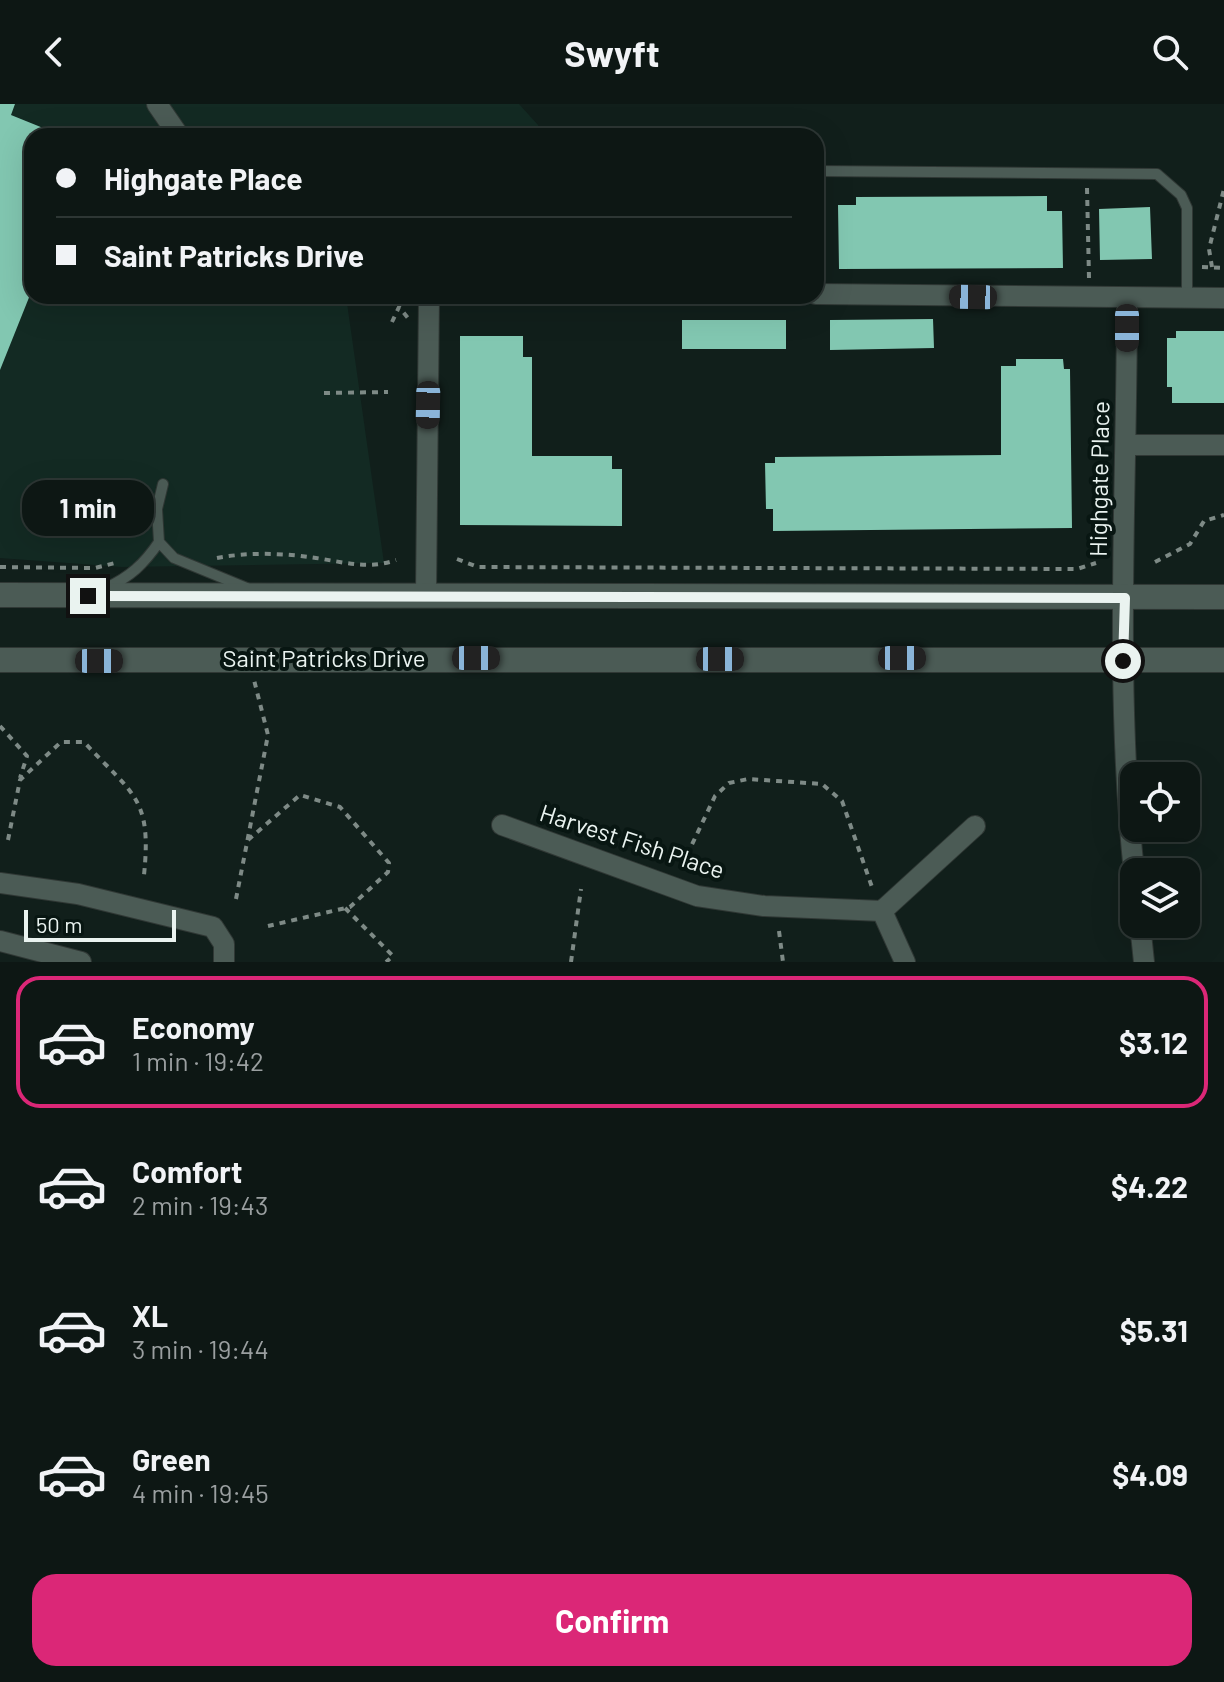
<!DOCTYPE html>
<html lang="en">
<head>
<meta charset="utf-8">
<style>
  body { margin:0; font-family:Barlow,sans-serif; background:#16201d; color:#f1f3f6; height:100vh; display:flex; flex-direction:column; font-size:30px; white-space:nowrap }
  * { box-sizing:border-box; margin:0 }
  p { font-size:26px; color:#9a9fa0 }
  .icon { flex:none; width:44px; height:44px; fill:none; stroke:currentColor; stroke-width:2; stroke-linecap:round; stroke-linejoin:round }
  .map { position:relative; height:858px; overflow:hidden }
  .side { display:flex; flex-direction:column; background:#0d1714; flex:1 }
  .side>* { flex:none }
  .banner { position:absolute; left:24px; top:24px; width:800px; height:176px; border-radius:24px; box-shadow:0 8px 32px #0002,0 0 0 2px #2d3634; display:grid; align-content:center; height:176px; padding:0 32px; background:#0d1714 }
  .controls { position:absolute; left:1120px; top:658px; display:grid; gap:16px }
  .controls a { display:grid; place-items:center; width:80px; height:80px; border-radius:16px; background:#0d1714; box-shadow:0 8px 32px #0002,0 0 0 2px #2d3634; font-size:40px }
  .scale { position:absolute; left:24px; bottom:20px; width:152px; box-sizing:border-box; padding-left:8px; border:4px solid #eaf3f0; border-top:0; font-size:22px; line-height:28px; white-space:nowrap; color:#eaf3f0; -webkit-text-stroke:6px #081612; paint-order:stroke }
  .end { position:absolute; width:36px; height:36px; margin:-18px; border:10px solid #eaf3f0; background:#111; box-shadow:0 0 0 4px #111 }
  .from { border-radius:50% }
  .bubble { position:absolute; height:56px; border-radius:24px; background:#0d1714; box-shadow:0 8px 32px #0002,0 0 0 2px #2d3634; font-size:26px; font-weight:700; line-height:56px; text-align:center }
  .car { position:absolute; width:24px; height:48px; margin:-24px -12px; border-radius:10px; box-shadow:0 0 6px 2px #0007; background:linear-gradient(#222 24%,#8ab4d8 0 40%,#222 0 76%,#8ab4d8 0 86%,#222 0) }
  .banner b { display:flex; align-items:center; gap:28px; height:76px; font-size:30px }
  .banner b+b { border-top:2px solid #2d3634 }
  .banner i { width:20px; height:20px; background:#f1f3f6 }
  ul { padding:14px 0 0; list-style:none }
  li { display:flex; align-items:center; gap:24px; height:132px; margin:0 16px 12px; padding:0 16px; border:4px solid transparent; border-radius:24px }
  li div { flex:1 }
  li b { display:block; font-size:30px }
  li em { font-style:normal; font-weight:700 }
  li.current { border-color:#db2777 }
  li>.icon { width:72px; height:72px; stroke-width:1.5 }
  .primary-button { display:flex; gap:16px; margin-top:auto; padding:16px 32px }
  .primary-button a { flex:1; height:92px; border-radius:24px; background:#db2777; color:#fff; font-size:32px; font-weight:700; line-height:92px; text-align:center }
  header { display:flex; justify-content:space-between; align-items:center; height:104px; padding:0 32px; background:#0d1714; font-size:36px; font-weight:700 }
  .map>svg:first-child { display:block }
  .built { fill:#132a23 }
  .building { fill:#82c7b1 }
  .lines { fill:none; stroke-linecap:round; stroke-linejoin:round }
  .lane-casing { stroke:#303835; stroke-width:12 }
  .street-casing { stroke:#303835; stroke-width:22 }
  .secondary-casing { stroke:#303835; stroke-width:26 }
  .path { stroke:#7e8a86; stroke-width:4; stroke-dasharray:6 6; stroke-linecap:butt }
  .lane { stroke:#4b5b55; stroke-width:10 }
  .street { stroke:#4b5b55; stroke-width:20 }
  .secondary { stroke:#4b5b55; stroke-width:24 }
  .route { stroke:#eaf3f0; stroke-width:10 }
  .labels { text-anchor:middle; stroke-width:8; stroke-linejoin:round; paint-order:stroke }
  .street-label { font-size:24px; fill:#eaf3f0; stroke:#081612 }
</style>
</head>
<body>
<header><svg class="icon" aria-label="back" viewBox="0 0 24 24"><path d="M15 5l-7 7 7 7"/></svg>Swyft<svg class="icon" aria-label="search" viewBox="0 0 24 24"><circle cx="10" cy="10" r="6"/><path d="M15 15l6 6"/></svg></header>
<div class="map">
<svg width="1224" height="858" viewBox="0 0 1224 858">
  <rect width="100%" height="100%" fill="#111f1b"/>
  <path class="built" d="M0,0h519l19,21 4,11h-510v160h314l38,267 -262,4 -122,-9z"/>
  <path class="building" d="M0,0h15l-4,11 52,21h-31v154l-32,80z
    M1047,92v15h15l1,57 -224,1 -1,-64h18v-8z
    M1150,103l2,52 -52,1 -1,-51z
    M933,215l1,29 -104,2v-30z
    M682,216h104v29h-104z
    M1176,227h48v72h-52v-16h-5v-49h9z
    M460,232h63v21h9v99h80v13h10v57l-162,-1z
    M1016,255h47l1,10h6l2,159 -299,3v-22h-7l-1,-46h10v-6l226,-2v-89h15z"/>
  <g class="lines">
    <g class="lane-casing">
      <path id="lane" d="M816,67l341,3 24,21 6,13v90
        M159,438l-2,-33 6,-25
        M106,484c24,-11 38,-24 53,-46l15,16 73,30"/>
    </g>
    <g class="street-casing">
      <path id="street" d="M157,0l22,32
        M816,190l408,4
        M1127,195c0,190 -13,383 7,573
        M1127,341h97
        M426,492l3,-300
        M502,721l195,71 67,10 118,5 23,51
        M0,779l78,11 135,33 11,17v18
        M882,807l93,-85
        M1140,820l4,38
        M0,837l81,21"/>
    </g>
    <g class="secondary-casing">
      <path id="secondary" d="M0,491l1224,2
        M0,556h1224"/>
    </g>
    <path class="path" d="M1087,84l2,90
      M1202,163l22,1
      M1212,163l-3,-18 15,-60
      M392,218l7,-15 9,11
      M324,289l64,-1
      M217,454c31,-6 67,-5 99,0 28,4 52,12 80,2
      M457,455l21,8 599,2 19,-6
      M1155,458l35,-18 14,-23 20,-6
      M0,463l95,1 24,-6
      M0,622l27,30 -7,22
      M8,736l12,-60 41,-38h23c49,53 68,55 60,133
      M248,736l52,-45 40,12 49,56 -1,9 -38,35 -82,19
      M687,751l28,-59 14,-13 19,-4 74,5 20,17 31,89
      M236,795l32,-164 -14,-55
      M345,804l48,48 -7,6
      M779,827l4,31
      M571,858l10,-73"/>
    <use href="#lane" class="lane"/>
    <use href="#street" class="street"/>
    <use href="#secondary" class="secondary"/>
  </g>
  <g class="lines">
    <path class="route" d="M88,492l1037,2 -2,63"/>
  </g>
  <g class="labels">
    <g class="street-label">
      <text transform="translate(1100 375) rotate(-89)" y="8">Highgate Place</text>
      <text x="324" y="563">Saint Patricks Drive</text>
      <text transform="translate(632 738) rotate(18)" y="8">Harvest Fish Place</text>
    </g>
  </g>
</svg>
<div class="controls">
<a><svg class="icon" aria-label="locate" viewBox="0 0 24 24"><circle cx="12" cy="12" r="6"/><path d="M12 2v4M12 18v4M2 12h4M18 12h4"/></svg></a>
<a><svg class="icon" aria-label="layers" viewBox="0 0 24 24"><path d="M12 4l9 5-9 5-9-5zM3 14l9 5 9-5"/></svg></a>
</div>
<div class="scale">50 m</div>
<i class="end from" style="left:1123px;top:557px"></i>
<i class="end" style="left:88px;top:492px"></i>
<div class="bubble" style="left:22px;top:376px;width:132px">1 min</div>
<i class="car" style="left:973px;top:193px;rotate:271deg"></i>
<i class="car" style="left:1127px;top:224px;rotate:180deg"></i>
<i class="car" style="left:428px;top:301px;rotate:181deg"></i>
<i class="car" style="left:476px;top:554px;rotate:90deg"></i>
<i class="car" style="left:902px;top:554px;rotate:90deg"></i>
<i class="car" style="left:720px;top:555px;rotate:90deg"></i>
<i class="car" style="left:99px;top:557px;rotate:90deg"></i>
<div class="banner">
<b><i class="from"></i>Highgate Place</b>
<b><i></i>Saint Patricks Drive</b>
</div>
</div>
<section class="side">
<ul>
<li class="current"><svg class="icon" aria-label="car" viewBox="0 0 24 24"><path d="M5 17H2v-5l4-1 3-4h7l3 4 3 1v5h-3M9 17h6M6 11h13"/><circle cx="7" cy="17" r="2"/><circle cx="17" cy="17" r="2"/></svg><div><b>Economy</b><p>1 min · 19:42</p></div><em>$3.12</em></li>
<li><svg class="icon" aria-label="car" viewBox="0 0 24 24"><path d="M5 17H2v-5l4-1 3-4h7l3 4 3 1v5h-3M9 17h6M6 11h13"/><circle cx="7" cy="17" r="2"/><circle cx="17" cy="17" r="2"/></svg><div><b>Comfort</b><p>2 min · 19:43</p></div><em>$4.22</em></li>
<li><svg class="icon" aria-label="car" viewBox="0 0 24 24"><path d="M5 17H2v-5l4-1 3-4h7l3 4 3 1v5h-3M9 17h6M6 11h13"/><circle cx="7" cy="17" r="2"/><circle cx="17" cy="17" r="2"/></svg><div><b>XL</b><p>3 min · 19:44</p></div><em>$5.31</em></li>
<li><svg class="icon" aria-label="car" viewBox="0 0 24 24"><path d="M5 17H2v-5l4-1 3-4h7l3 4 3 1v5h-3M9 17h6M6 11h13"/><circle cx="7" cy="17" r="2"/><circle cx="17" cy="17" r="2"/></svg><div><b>Green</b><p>4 min · 19:45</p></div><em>$4.09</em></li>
</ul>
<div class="primary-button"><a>Confirm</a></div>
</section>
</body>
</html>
